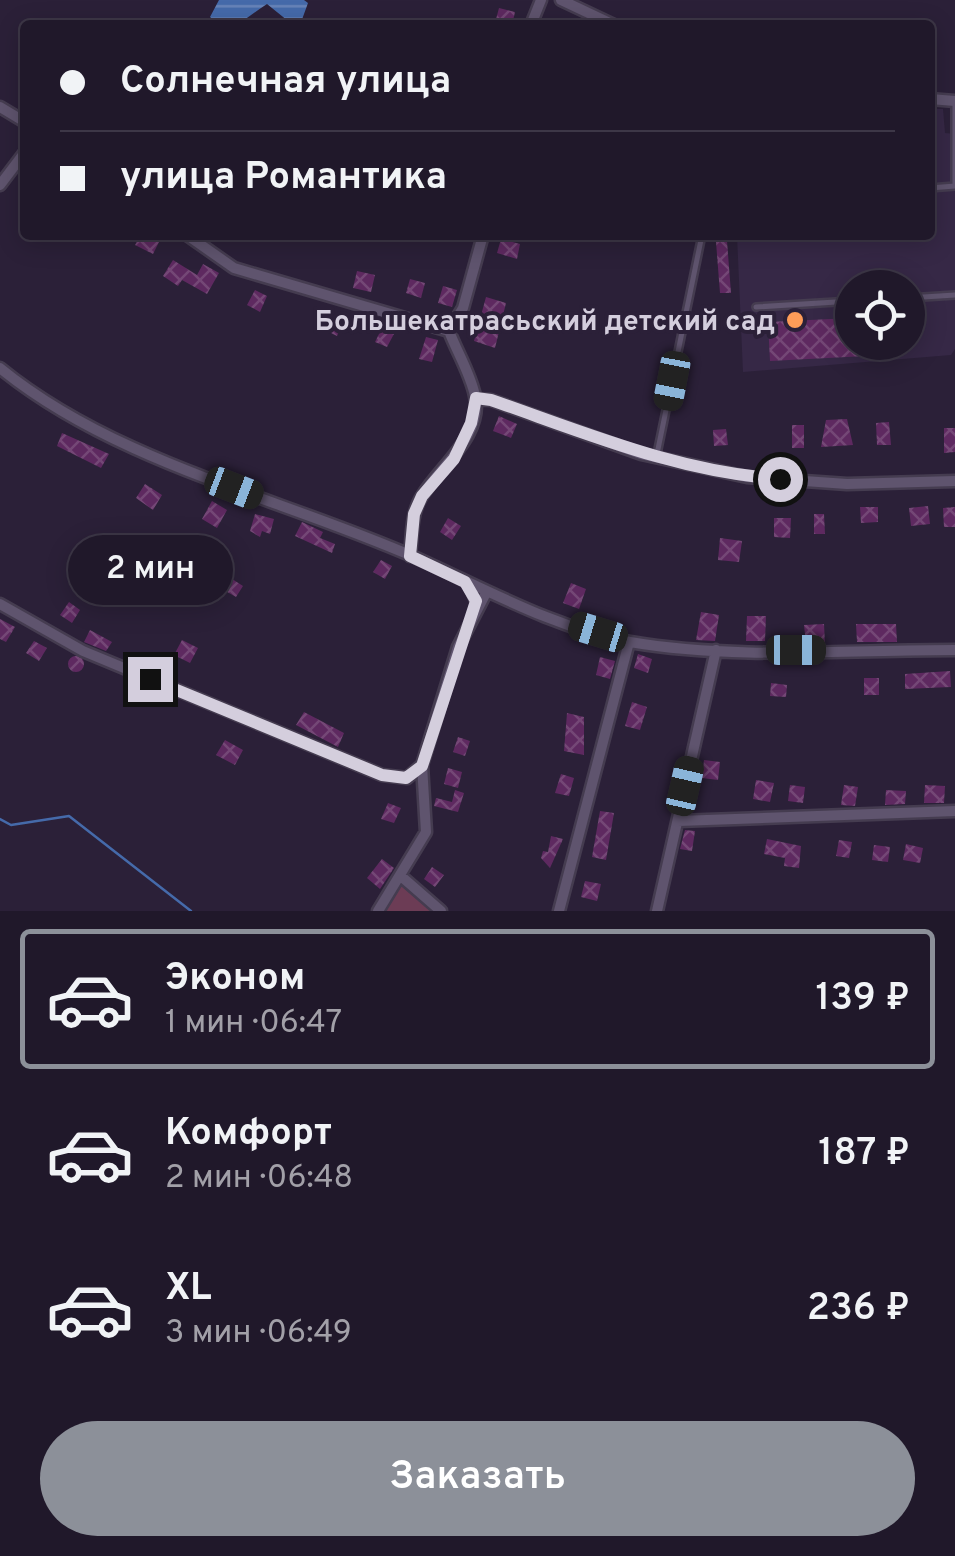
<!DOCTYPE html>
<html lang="ru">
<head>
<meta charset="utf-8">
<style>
  body { margin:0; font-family:Overpass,sans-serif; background:#282132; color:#f1f3f6; height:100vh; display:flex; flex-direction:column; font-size:38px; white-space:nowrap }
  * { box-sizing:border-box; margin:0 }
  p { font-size:32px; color:#a2a0a8 }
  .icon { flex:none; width:55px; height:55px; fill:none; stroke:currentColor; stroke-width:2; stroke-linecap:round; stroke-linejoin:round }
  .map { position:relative; height:911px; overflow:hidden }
  .side { display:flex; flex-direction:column; background:#20182a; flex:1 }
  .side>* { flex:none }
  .hud { position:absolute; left:20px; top:20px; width:915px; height:220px; border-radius:10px; box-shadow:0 5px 25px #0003,0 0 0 2px #3d3747; display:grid; align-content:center; height:220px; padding:0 40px; background:#20182a }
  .controls { position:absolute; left:835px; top:270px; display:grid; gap:20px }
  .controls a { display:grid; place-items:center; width:90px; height:90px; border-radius:50%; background:#20182a; box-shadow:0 5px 25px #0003,0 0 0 2px #3d3747; font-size:50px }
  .end { position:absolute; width:45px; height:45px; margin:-22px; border:12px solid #d4cedd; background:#111; box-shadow:0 0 0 5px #111 }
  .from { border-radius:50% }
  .bubble { position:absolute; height:70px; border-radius:35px; background:#20182a; box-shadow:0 5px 25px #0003,0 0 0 2px #3d3747; font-size:32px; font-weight:600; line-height:70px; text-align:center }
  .car { position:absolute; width:30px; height:60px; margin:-30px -15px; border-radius:12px; box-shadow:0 0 8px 2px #0007; background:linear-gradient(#222 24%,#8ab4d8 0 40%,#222 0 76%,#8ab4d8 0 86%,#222 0) }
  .hud b { display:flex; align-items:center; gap:35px; height:95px; font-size:38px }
  .hud b+b { border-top:2px solid #3d3747 }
  .hud i { width:25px; height:25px; background:#f1f3f6 }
  ul { padding:18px 0 0; list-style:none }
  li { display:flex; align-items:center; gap:30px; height:140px; margin:0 20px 15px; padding:0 20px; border:5px solid transparent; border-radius:10px }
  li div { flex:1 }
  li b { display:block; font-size:38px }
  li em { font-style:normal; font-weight:600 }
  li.selected { border-color:#8c9099 }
  li>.icon { width:90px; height:90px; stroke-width:1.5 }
  .action { display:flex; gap:20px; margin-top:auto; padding:20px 40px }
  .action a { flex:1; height:115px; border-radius:60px; background:#8c9099; color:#fff; font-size:40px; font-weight:600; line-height:115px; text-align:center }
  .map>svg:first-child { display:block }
  .built { fill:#362846; fill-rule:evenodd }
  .garden { fill:#6c3c55 }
  .water { fill:url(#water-rules) }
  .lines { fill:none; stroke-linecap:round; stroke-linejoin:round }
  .stream { stroke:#456aaa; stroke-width:2.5 }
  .building { fill:url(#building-cross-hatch) }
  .service-casing { stroke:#453c50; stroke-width:10 }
  .minor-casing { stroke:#453c50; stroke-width:15 }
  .service { stroke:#5f546e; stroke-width:5 }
  .minor { stroke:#5f546e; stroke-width:10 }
  .route { stroke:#d4cedd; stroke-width:12 }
  .poi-dot { fill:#fe9c58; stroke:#2b2038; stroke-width:4 }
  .labels { text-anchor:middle; stroke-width:8; stroke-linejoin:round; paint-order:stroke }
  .poi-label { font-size:28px; font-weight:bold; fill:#d4cedd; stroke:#2b2038; text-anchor:end }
</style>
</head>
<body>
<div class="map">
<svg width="955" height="911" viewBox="0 0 955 911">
  <defs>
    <pattern id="water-rules" width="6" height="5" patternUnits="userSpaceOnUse" patternTransform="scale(2.5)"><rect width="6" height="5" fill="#456aaa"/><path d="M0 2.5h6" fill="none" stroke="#6885b9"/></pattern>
    <pattern id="building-cross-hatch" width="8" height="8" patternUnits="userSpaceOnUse" patternTransform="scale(2.5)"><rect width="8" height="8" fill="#5e2960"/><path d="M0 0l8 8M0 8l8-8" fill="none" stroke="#744776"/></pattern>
  </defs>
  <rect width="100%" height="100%" fill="#2b2038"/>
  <path class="built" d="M930,109h13l2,24 10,1v215l-4,6 -208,17 -6,-137h193zM852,288h56v54h-56z"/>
  <path class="garden" d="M398,883l33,28h-53z"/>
  <path class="water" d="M219,0h85l4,3 -8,22h-7l-26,-21c-21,13 -34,31 -57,13z"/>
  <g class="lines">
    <path class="stream" d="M0,819l11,6 58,-9 122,95"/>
  </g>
  <path class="building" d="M499,8l16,4 -3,13 -17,-2z
    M141,235l20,3 -8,16 -18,-9z
    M501,239l19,5 -3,15 -20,-6z
    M727,241l4,52h-11l-4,-51z
    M173,260l24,15 6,-11 16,9 -12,21 -25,-14 -4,6 -15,-10z
    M357,271l18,4 -4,17 -18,-4z
    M410,279l15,4 -4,15 -15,-5z
    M443,286l14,4 -5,17 -14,-4z
    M255,290l12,6 -7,16 -13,-7z
    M486,297l20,6 -11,45 -21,-7z
    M332,314l12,6 -7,16 -12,-6z
    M852,318v24h14v14l-96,5 -2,-39z
    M383,326l12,6 -8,15 -12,-5z
    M426,337l12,3 -6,22 -13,-3z
    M499,416l18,8 -6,14 -18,-7z
    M847,419l6,26 -32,2 5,-27z
    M889,422l2,23h-14l-1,-22z
    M792,425h12v23h-12z
    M944,428h11v24l-11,1z
    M726,429l2,16 -14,1 -1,-16z
    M62,433l47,21 -8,14 -44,-22z
    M145,484l17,11 -9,15 -17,-12z
    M212,501l15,9 -10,18 -15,-9z
    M928,506l2,18 -19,2 -2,-18z
    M860,507h18v15l-17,1z
    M955,507v20h-11l-1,-19z
    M255,514l19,5 -4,15 -8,-3 -2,6 -10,-6z
    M814,514h10l1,20h-11z
    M448,518l13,8 -9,14 -12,-8z
    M774,518h17l-1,20 -16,-1z
    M302,522l21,10 -3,6 15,6 -3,9 -37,-17z
    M720,538l22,3 -3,21 -21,-2z
    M381,560l11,6 -7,13 -12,-7z
    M229,577l14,9 -7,11 -14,-8z
    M571,583l15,6 -7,20 -16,-6z
    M69,602l11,8 -8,13 -12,-8z
    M701,612l18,3 -4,26 -19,-1z
    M747,616h19l-1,25h-19z
    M0,619l15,8 -9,15 -6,-3z
    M824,624l1,20h-19l-2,-19z
    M856,624h40l1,18h-40z
    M90,630l22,12 -6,9 -22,-9z
    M182,640l16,8 -8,15 -16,-8z
    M34,641l13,7 -8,13 -13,-8z
    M638,654l14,5 -4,14 -14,-5z
    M68 664a8 8 0 1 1 16 0a8 8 0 1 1-16 0Z
    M600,657l15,4 -5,18 -14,-4z
    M950,671l1,16 -46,2v-15z
    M864,678h15v17h-15z
    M771,683l16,2 -1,12 -16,-1z
    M632,702l15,5 -7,23 -15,-4z
    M304,712l40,21 -6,14 -42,-22z
    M567,713l17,4v38l-20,-4z
    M458,737l12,4 -5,15 -12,-4z
    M225,740l18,10 -8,15 -19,-10z
    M704,760l16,2 -2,18 -16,-2z
    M448,768l14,4 -4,16 -14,-4z
    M561,774l13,4 -5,18 -14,-3z
    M756,780l18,3 -4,19 -17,-3z
    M790,785l15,2 -2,16 -15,-2z
    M844,785l14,2 -3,19 -14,-1z
    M925,785l20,1 -1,17h-20z
    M455,790l9,3 -6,19 -24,-6 2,-8 16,4z
    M886,790l20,1 -1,13 -20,1z
    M388,803l13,5 -7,15 -13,-4z
    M600,811l14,2 -8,47 -14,-3z
    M685,830l10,1 -3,20 -12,-2z
    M551,836l12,3 -13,29 -9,-10 2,-7 5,1z
    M767,839l34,7 -2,22 -15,-2 1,-8 -21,-4z
    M839,840l13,2 -3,16 -13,-2z
    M906,844l17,4 -3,15 -17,-3z
    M874,845l16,2 -2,15 -16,-2z
    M382,859l12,9 -14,21 -13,-11z
    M432,867l12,8 -9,12 -11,-8z
    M585,881l16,3 -4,17 -16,-4z"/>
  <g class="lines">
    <g class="service-casing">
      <path id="service" d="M930,188l25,-2v-86
        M908,298l47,-3
        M756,307l96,-6
        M657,454l45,-219
        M467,585l9,22"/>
    </g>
    <g class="minor-casing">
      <path id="minor" d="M561,0l53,25
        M531,25l10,-25
        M930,99l25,2
        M0,107l25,15
        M0,185l25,-33
        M187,235l47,33 215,63
        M0,368c115,94 277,129 412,188 70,31 141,72 218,86 105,18 218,8 325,8
        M476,399l15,1 150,54 106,23 100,7 108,-3
        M410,556c2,-20 1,-43 12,-60 18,-30 61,-60 53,-100 -4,-21 -18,-44 -26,-65l14,-23 20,-73
        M0,604l83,47 299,124 25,3 15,-13
        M678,821l277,-10
        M402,877l39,34
        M378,911l48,-79 -4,-67 36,-118 28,-54
        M559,911l70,-269
        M657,911l59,-261"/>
    </g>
    <use href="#service" class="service"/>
    <use href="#minor" class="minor"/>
  </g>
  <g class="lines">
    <path class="route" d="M150,679l232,96 24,3 16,-12 54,-165 -11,-19 -55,-26 4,-42 8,-18 32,-37 17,-36 5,-25 15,2c95,33 187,72 289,79"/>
  </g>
  <circle class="poi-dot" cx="795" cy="320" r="10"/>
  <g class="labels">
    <g class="poi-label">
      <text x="775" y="330">Большекатрасьский детский сад</text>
    </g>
  </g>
</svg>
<div class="controls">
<a><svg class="icon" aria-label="locate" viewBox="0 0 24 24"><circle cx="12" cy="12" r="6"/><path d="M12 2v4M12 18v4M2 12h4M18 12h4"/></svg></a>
</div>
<i class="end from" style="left:780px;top:479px"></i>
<i class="end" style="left:150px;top:679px"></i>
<div class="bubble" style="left:68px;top:535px;width:165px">2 мин</div>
<i class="car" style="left:672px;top:381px;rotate:191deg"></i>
<i class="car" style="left:234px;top:488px;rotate:111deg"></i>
<i class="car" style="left:598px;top:632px;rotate:287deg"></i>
<i class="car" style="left:796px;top:650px;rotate:90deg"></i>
<i class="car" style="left:685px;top:786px;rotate:13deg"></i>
<div class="hud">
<b><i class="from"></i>Солнечная улица</b>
<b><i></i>улица Романтика</b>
</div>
</div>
<section class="side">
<ul>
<li class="selected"><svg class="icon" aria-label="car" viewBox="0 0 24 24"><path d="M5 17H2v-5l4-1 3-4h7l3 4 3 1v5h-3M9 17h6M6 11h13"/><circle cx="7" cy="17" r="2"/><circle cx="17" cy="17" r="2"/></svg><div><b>Эконом</b><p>1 мин · 06:47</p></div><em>139 ₽</em></li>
<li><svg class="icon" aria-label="car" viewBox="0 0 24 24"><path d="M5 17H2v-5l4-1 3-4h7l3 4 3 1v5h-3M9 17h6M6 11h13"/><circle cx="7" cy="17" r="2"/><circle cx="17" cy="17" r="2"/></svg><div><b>Комфорт</b><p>2 мин · 06:48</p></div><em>187 ₽</em></li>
<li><svg class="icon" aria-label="car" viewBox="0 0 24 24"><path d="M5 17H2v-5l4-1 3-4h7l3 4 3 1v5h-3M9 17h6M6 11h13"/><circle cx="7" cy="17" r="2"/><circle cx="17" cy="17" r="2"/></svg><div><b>XL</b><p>3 мин · 06:49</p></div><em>236 ₽</em></li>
</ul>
<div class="action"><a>Заказать</a></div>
</section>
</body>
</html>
